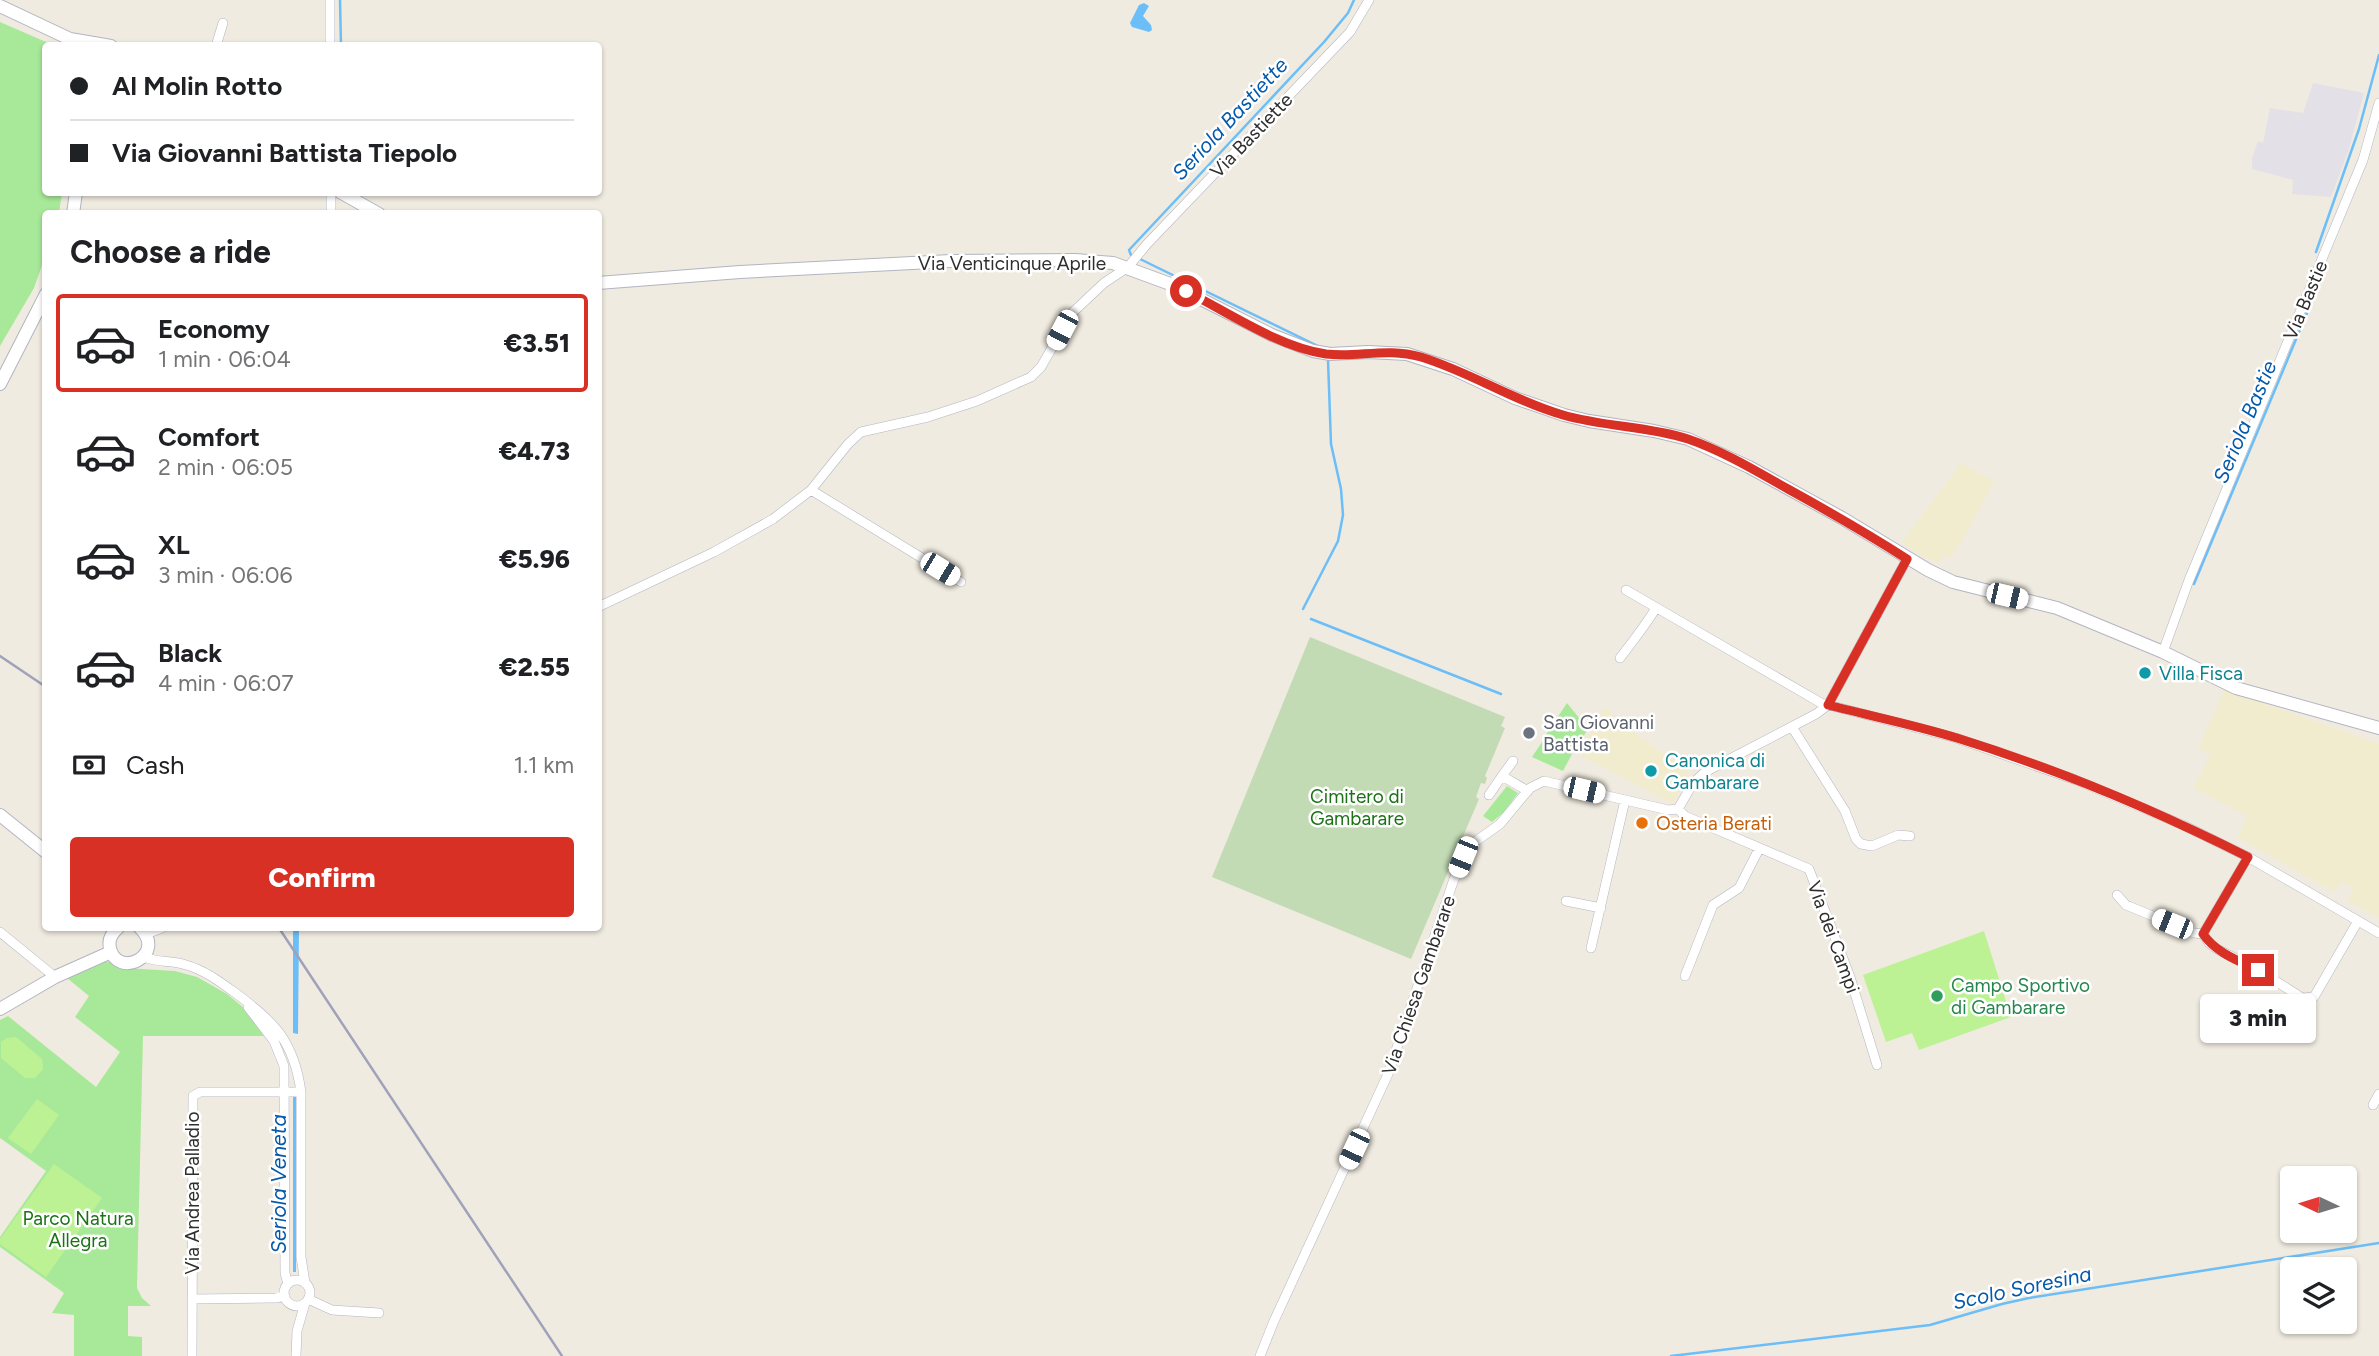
<!DOCTYPE html>
<html lang="en">
<head>
<meta charset="utf-8">
<style>
  body { margin:0; font-family:Figtree,sans-serif; background:#f2f2f2; color:#202124; height:100vh; display:flex; flex-direction:column; font-size:26px; white-space:nowrap }
  * { box-sizing:border-box; margin:0 }
  p { font-size:23px; color:#757577 }
  .icon { flex:none; width:38px; height:38px; fill:none; stroke:currentColor; stroke-width:2; stroke-linecap:round; stroke-linejoin:round }
  .map { position:relative; flex:1; overflow:hidden }
  .drawer { position:absolute; left:42px; top:210px; width:560px; height:721px; display:flex; flex-direction:column; background:#fff; border-radius:7px; box-shadow:0 2px 5px #0004 }
  .drawer>* { flex:none }
  .hud { position:absolute; left:42px; top:42px; width:560px; height:154px; border-radius:7px; box-shadow:0 2px 5px #0004; display:grid; align-content:center; height:154px; padding:0 28px; background:#fff }
  .needle { width:46px; rotate:274deg }
  .buttons { position:absolute; left:2280px; top:1166px; display:grid; gap:14px }
  .buttons a { display:grid; place-items:center; width:77px; height:77px; border-radius:7px; background:#fff; box-shadow:0 2px 5px #0004; font-size:35px }
  .end { position:absolute; width:32px; height:32px; margin:-16px; border:9px solid #d93025; background:#fff; box-shadow:0 0 0 4px #fff }
  .from { border-radius:50% }
  .bubble { position:absolute; height:49px; border-radius:7px; background:#fff; box-shadow:0 2px 5px #0004; font-size:23px; font-weight:800; line-height:49px; text-align:center }
  .car { position:absolute; width:21px; height:42px; margin:-21px -10px; border-radius:9px; box-shadow:0 0 5px 2px #0007; background:linear-gradient(#fff 24%,#345 0 40%,#fff 0 76%,#345 0 86%,#fff 0) }
  .hud b { display:flex; align-items:center; gap:24px; height:66px; font-size:26px }
  .hud b+b { border-top:2px solid #e0e0e0 }
  .hud i { width:18px; height:18px; background:#202124 }
  ul { padding:0; list-style:none }
  li { display:flex; align-items:center; gap:21px; height:98px; margin:0 14px 10px; padding:0 14px; border:4px solid transparent; border-radius:7px }
  li div { flex:1 }
  li b { display:block; font-size:26px }
  li em { font-style:normal; font-weight:800 }
  li.on { border-color:#d93025 }
  li>.icon { width:63px; height:63px; stroke-width:1.5 }
  h2 { padding:0 28px; font-size:32px; line-height:84px }
  .pay { display:flex; align-items:center; gap:18px; height:77px; padding:0 28px; font-size:26px }
  .pay p { margin-inline-start:auto }
  .primary-button { display:flex; gap:14px; margin-top:auto; padding:14px 28px }
  .primary-button a { flex:1; height:80px; border-radius:7px; background:#d93025; color:#fff; font-size:28px; font-weight:800; line-height:80px; text-align:center }
  .map>svg:first-child { display:block }
  .industrial { fill:#e4e0e8 }
  .education { fill:#f2ecce }
  .green { fill:#a8e999 }
  .cemetery { fill:#c2dbb5 }
  .pitch { fill:#bcf194 }
  .water { fill:#6cbef8 }
  .lines { fill:none; stroke-linecap:round; stroke-linejoin:round }
  .stream { stroke:#6cbef8; stroke-width:2.5 }
  .street-casing { stroke:#b3b4c2; stroke-width:10 }
  .secondary-casing { stroke:#b3b4c2; stroke-width:14 }
  .street { stroke:#fff; stroke-width:9 }
  .secondary { stroke:#fff; stroke-width:12 }
  .rail { stroke:#a1a1b9; stroke-width:2.5 }
  .route { stroke:#d93025; stroke-width:9 }
  .culture-dot { fill:#0f9aa8; stroke:#fff; stroke-width:2.5 }
  .worship-dot { fill:#6b7280; stroke:#fff; stroke-width:2.5 }
  .food-dot { fill:#e8710a; stroke:#fff; stroke-width:2.5 }
  .leisure-dot { fill:#2e9e5b; stroke:#fff; stroke-width:2.5 }
  .labels { text-anchor:middle; stroke-width:5; stroke-linejoin:round; paint-order:stroke }
  .street-label { font-size:19px; fill:#2e2e2e; stroke:#fff }
  .culture-label { font-size:19px; fill:#0d838f; stroke:#fff; text-anchor:start }
  .worship-label { font-size:19px; fill:#5b616d; stroke:#fff; text-anchor:start }
  .park-label { font-size:19px; fill:#1b7216; stroke:#fff }
  .food-label { font-size:19px; fill:#c56008; stroke:#fff; text-anchor:start }
  .leisure-label { font-size:19px; fill:#27864d; stroke:#fff; text-anchor:start }
  .water-label { font-size:21px; font-style:italic; fill:#0459ab; stroke:#fff }
</style>
</head>
<body>
<div class="map">
<svg width="2379" height="1356" viewBox="0 0 2379 1356">
  <rect width="100%" height="100%" fill="#f0ebe0"/>
  <path class="industrial" d="M2313,83l51,10 -16,59 -17,45 -39,-3 1,-14 -41,-11v-11l6,-17 5,2 7,-35 33,5z"/>
  <path class="education" d="M1961,463l33,18 -30,57 -14,20 -7,-3 -4,8 -17,-7 -20,-14z
    M2225,689l154,55v174l-31,-17 6,-13 -13,-6 -6,10 -97,-54 9,-22 -54,-28 18,-33 -13,-7z
    M1605,707l6,4 -2,4 81,57 -17,32 -95,-50z"/>
  <path class="green" d="M0,22l53,23 -7,1v146l16,1 -3,20 -13,1 -1,43 -11,31 -34,58z
    M1567,703l21,26 -14,23 -29,-16z
    M1544,739l28,15 -9,17 -31,-14z
    M1507,786l11,7 -14,19 -12,10 -9,-6z
    M101,962h8l17,6 49,3 22,6 30,17 17,14 25,28h-126l-6,252 5,10 9,8h-23v30l14,1v19h-68v-41l-22,-2 12,-20 -64,-46v-10l46,-66 -46,-33v-118l8,-4 88,71 24,-35 -45,-35 14,-21 -22,-18z"/>
  <path class="cemetery" d="M1310,637l195,80 -4,9 4,2 -20,48 2,2 -2,6 -4,-1 -5,14 3,2 -68,160 -199,-82z"/>
  <path class="pitch" d="M1984,931l27,86 -92,33 -7,-17 -26,9 -23,-67z
    M16,1037l26,22 1,10 -8,9h-10l-24,-20v-16l6,-4z
    M37,1099l22,16 -28,39 -23,-16z
    M54,1164l48,34 -56,79 -46,-33v-5z"/>
  <path class="water" d="M1144,3l5,3 -6,10 8,9 1,5 -3,2 -17,-5 -2,-4 9,-18z
    M293,928h6l-1,106 -5,-1z
    M293,1097h4l-1,175h-3z"/>
  <g class="lines">
    <path class="stream" d="M340,0l1,46
      M343,213v1
      M2316,252l43,-123 20,-74
      M1131,255l-2,-5 195,-208 24,-29 6,-13
      M1140,259l180,88
      M2194,584l130,-312
      M1303,609l35,-68 5,-26 -2,-26 -10,-45 -3,-84
      M1311,619l190,75
      M1671,1356l259,-31 72,-21 27,-6 350,-55"/>
    <g class="street-casing">
      <path id="street" d="M330,0v46
        M216,46l7,-23
        M331,214v-22
        M811,490l150,92
        M1626,590l195,113 135,35 120,42 107,45 65,32 131,76
        M598,607l116,-55 59,-33 38,-29 37,-46 13,-12 67,-15 49,-16 54,-24 10,-10 31,-54 32,-30 24,-16 19,-23 203,-212 19,-32
        M2163,652l26,-72 174,-420 16,-57
        M1620,658c13,-17 25,-32 36,-50
        M1792,727l53,84 11,28 5,5 11,2 26,-11 12,1
        M1502,776l11,-15
        M1489,795l13,-19 26,15
        M1678,809l7,7 124,53 41,108 27,88
        M2117,895l9,10 68,28 9,1
        M1566,901l35,7
        M0,932l55,45
        M146,934l16,-6
        M2203,934l6,9 8,6 41,21 38,24 6,4 12,-1 44,-76
        M2203,934l45,-77
        M1591,948l34,-148
        M144,957c14,6 28,3 42,8 18,5 33,16 48,27 40,29 60,49 67,100v165l4,26
        M1685,976l28,-71 26,-17 20,-39
        M248,1007l26,34 10,25 1,207 3,11
        M2373,1105l6,-11
        M284 1293a13 13 0 1 1 26 0a13 13 0 1 1-26 0Z
        M192,1299l84,-1 9,-2
        M308,1299l24,11 47,3
        M192,1356l1,-260 7,-4h101
        M296,1356l1,-25 8,-28
        M1260,1356l14,-35 114,-247 65,-192 10,-25 9,-13 28,-20 30,-36 14,-7 124,29 10,-1 15,-26 12,-11 111,-58 12,-9 79,-146"/>
    </g>
    <g class="secondary-casing">
      <path id="secondary" d="M0,6l70,33 41,7
        M340,192l39,22
        M73,214l3,-22
        M598,283l142,-11 211,-11 124,-1 38,3 60,22 99,50 41,16 17,3 38,-2 39,2 46,15 62,29 49,17 25,6 65,10 34,8 61,28 93,51 86,52 25,12 104,26 106,44 73,36 143,40
        M0,384l46,-90
        M0,815l46,37
        M118,928c-6,5 -10,12 -8,20 7,32 58,7 30,-20
        M0,1009l55,-32 56,-25"/>
    </g>
    <use href="#street" class="street"/>
    <use href="#secondary" class="secondary"/>
    <path class="rail" d="M0,656l46,31
      M279,928l283,428"/>
  </g>
  <g class="lines">
    <path class="route" d="M1186,291c43,22 93,56 140,63 32,4 60,-7 95,3 49,15 93,44 142,58 41,12 85,11 125,24 35,12 68,32 100,50 40,22 80,45 119,70l-79,146c43,11 87,20 129,33 100,31 198,72 291,119l-45,77c13,19 36,27 55,36"/>
  </g>
  <g class="culture-dot">
    <circle cx="2145" cy="673" r="7"/>
    <circle cx="1651" cy="771" r="7"/>
  </g>
  <circle class="worship-dot" cx="1529" cy="733" r="7"/>
  <circle class="food-dot" cx="1642" cy="823" r="7"/>
  <circle class="leisure-dot" cx="1937" cy="996" r="7"/>
  <g class="labels">
    <g class="street-label">
      <text transform="translate(1251 135) rotate(-46)" y="7">Via Bastiette</text>
      <text x="1012" y="270">Via Venticinque Aprile</text>
      <text transform="translate(2305 300) rotate(-67)" y="7">Via Bastie</text>
      <text transform="translate(1834 937) rotate(70)" y="7">Via dei Campi</text>
      <text transform="translate(1418 985) rotate(-71)" y="7">Via Chiesa Gambarare</text>
      <text transform="translate(192 1193) rotate(-90)" y="7">Via Andrea Palladio</text>
    </g>
    <g class="culture-label">
      <text x="2159" y="680">Villa Fisca</text>
      <text x="1665" y="767">Canonica di<tspan x="1665" dy="22">Gambarare</tspan></text>
    </g>
    <g class="worship-label">
      <text x="1543" y="729">San Giovanni<tspan x="1543" dy="22">Battista</tspan></text>
    </g>
    <g class="park-label">
      <text x="1357" y="803">Cimitero di<tspan x="1357" dy="22">Gambarare</tspan></text>
      <text x="78" y="1225">Parco Natura<tspan x="78" dy="22">Allegra</tspan></text>
    </g>
    <g class="food-label">
      <text x="1656" y="830">Osteria Berati</text>
    </g>
    <g class="leisure-label">
      <text x="1951" y="992">Campo Sportivo<tspan x="1951" dy="22">di Gambarare</tspan></text>
    </g>
    <g class="water-label">
      <text transform="translate(1230 119) rotate(-47)" y="7">Seriola Bastiette</text>
      <text transform="translate(2245 422) rotate(-67)" y="7">Seriola Bastie</text>
      <text transform="translate(279 1184) rotate(-90)" y="7">Seriola Veneta</text>
      <text transform="translate(2022 1288) rotate(-12)" y="7">Scolo Soresina</text>
    </g>
  </g>
</svg>
<div class="buttons">
<a><svg class="needle" viewBox="-14 -14 28 28"><path d="M0-13l5 13h-10z" fill="#e53935"/><path d="M0 13l5-13h-10z" fill="#757577"/></svg></a>
<a><svg class="icon" aria-label="layers" viewBox="0 0 24 24"><path d="M12 4l9 5-9 5-9-5zM3 14l9 5 9-5"/></svg></a>
</div>
<i class="end from" style="left:1186px;top:291px"></i>
<i class="end" style="left:2258px;top:970px"></i>
<div class="bubble" style="left:2200px;top:994px;width:116px">3 min</div>
<i class="car" style="left:1062px;top:330px;rotate:208deg"></i>
<i class="car" style="left:940px;top:569px;rotate:121deg"></i>
<i class="car" style="left:2007px;top:596px;rotate:103deg"></i>
<i class="car" style="left:1584px;top:790px;rotate:103deg"></i>
<i class="car" style="left:1463px;top:857px;rotate:202deg"></i>
<i class="car" style="left:2172px;top:924px;rotate:292deg"></i>
<i class="car" style="left:1354px;top:1149px;rotate:205deg"></i>
<div class="hud">
<b><i class="from"></i>Al Molin Rotto</b>
<b><i></i>Via Giovanni Battista Tiepolo</b>
</div>
<section class="drawer">
<h2>Choose a ride</h2>
<ul>
<li class="on"><svg class="icon" aria-label="car" viewBox="0 0 24 24"><path d="M5 17H2v-5l4-1 3-4h7l3 4 3 1v5h-3M9 17h6M6 11h13"/><circle cx="7" cy="17" r="2"/><circle cx="17" cy="17" r="2"/></svg><div><b>Economy</b><p>1 min · 06:04</p></div><em>€3.51</em></li>
<li><svg class="icon" aria-label="car" viewBox="0 0 24 24"><path d="M5 17H2v-5l4-1 3-4h7l3 4 3 1v5h-3M9 17h6M6 11h13"/><circle cx="7" cy="17" r="2"/><circle cx="17" cy="17" r="2"/></svg><div><b>Comfort</b><p>2 min · 06:05</p></div><em>€4.73</em></li>
<li><svg class="icon" aria-label="car" viewBox="0 0 24 24"><path d="M5 17H2v-5l4-1 3-4h7l3 4 3 1v5h-3M9 17h6M6 11h13"/><circle cx="7" cy="17" r="2"/><circle cx="17" cy="17" r="2"/></svg><div><b>XL</b><p>3 min · 06:06</p></div><em>€5.96</em></li>
<li><svg class="icon" aria-label="car" viewBox="0 0 24 24"><path d="M5 17H2v-5l4-1 3-4h7l3 4 3 1v5h-3M9 17h6M6 11h13"/><circle cx="7" cy="17" r="2"/><circle cx="17" cy="17" r="2"/></svg><div><b>Black</b><p>4 min · 06:07</p></div><em>€2.55</em></li>
</ul>
<div class="pay"><svg class="icon" aria-label="cash" viewBox="0 0 24 24"><path d="M3 7h18v10H3z"/><circle cx="12" cy="12" r="2"/></svg>Cash<p>1.1 km</p></div>
<div class="primary-button"><a>Confirm</a></div>
</section>
</div>
</body>
</html>
